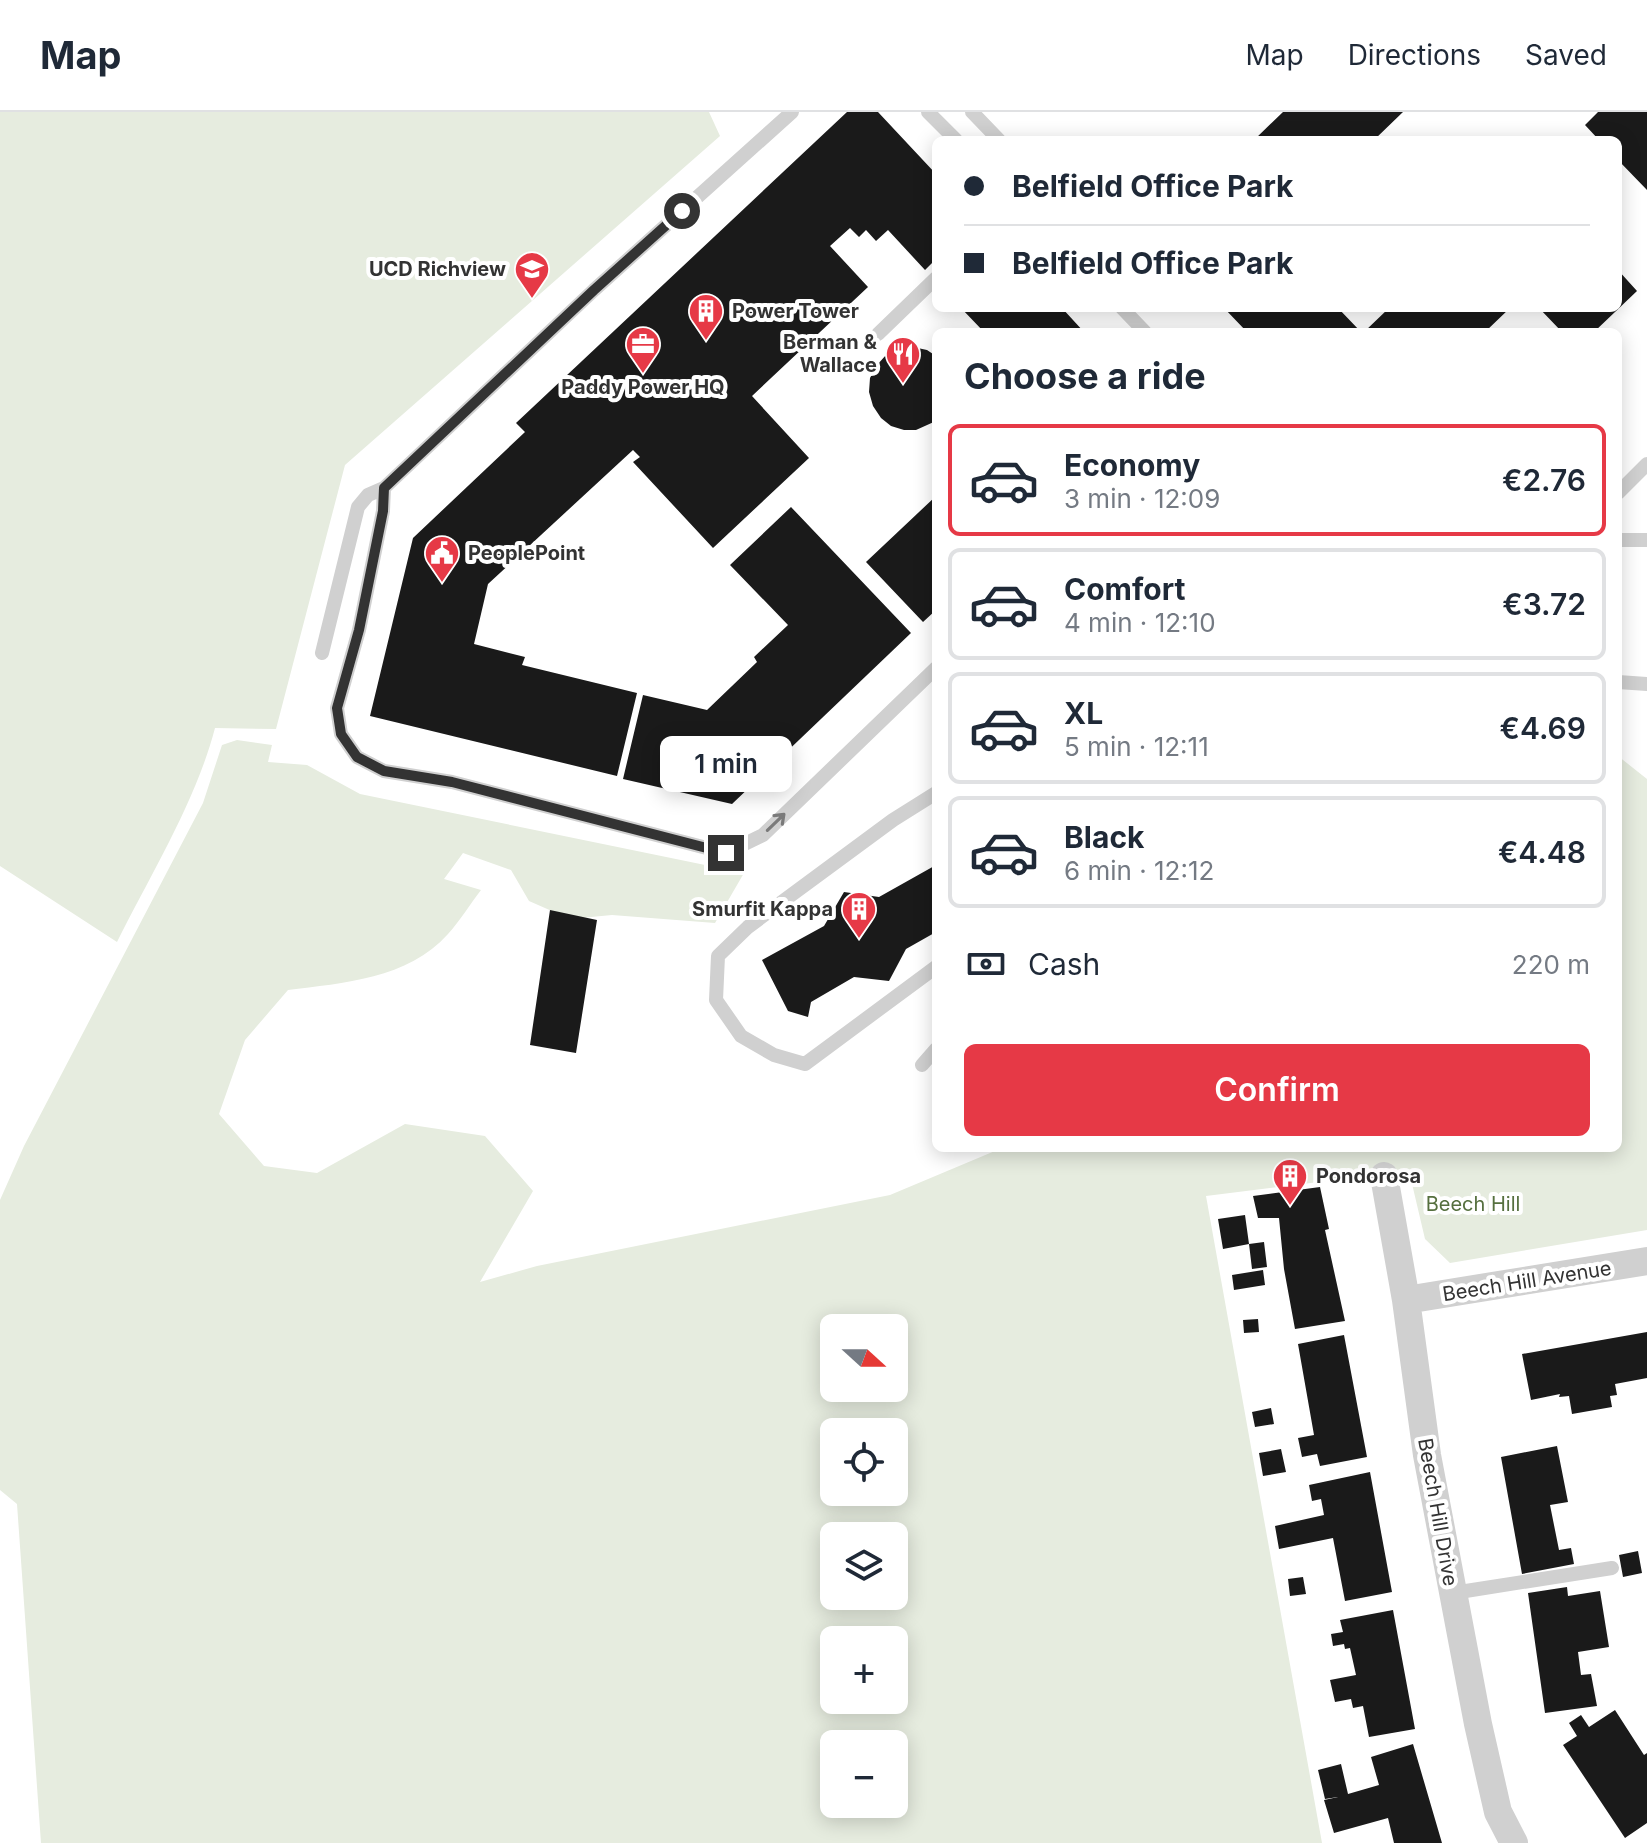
<!DOCTYPE html>
<html lang="en">
<head>
<meta charset="utf-8">
<style>
  body { margin:0; font-family:Inter,sans-serif; background:#f6f6f7; color:#1f2937; height:100vh; display:flex; flex-direction:column; font-size:30px; white-space:nowrap }
  * { box-sizing:border-box; margin:0 }
  p { font-size:26px; color:#747a83 }
  .icon { flex:none; width:44px; height:44px; fill:none; stroke:currentColor; stroke-width:2; stroke-linecap:round; stroke-linejoin:round }
  .map { position:relative; flex:1; overflow:hidden }
  .details { position:absolute; left:932px; top:216px; width:690px; height:824px; display:flex; flex-direction:column; background:#fff; border-radius:12px; box-shadow:0 4px 20px #0003 }
  .details>* { flex:none }
  .banner { position:absolute; left:932px; top:24px; width:690px; height:176px; border-radius:12px; box-shadow:0 4px 20px #0003; display:grid; align-content:center; height:176px; padding:0 32px; background:#fff }
  .needle { width:52px; rotate:111deg }
  .fabs { position:absolute; left:820px; top:1202px; display:grid; gap:16px }
  .fabs a { display:grid; place-items:center; width:88px; height:88px; border-radius:12px; background:#fff; box-shadow:0 4px 20px #0003; font-size:40px }
  .end { position:absolute; width:36px; height:36px; margin:-18px; border:10px solid #333; background:#fff; box-shadow:0 0 0 4px #fff }
  .from { border-radius:50% }
  .bubble { position:absolute; height:56px; border-radius:12px; background:#fff; box-shadow:0 4px 20px #0003; font-size:26px; font-weight:600; line-height:56px; text-align:center }
  .banner b { display:flex; align-items:center; gap:28px; height:76px; font-size:30px }
  .banner b+b { border-top:2px solid #e0e1e3 }
  .banner i { width:20px; height:20px; background:#1f2937 }
  ul { padding:0; list-style:none }
  li { display:flex; align-items:center; gap:24px; height:112px; margin:0 16px 12px; padding:0 16px; border:4px solid #e0e1e3; border-radius:12px }
  li div { flex:1 }
  li b { display:block; font-size:30px }
  li em { font-style:normal; font-weight:600 }
  li.selected { border-color:#e63946 }
  li>.icon { width:72px; height:72px; stroke-width:1.5 }
  h2 { padding:0 32px; font-size:36px; line-height:96px }
  .pay { display:flex; align-items:center; gap:20px; height:88px; padding:0 32px; font-size:30px }
  .pay p { margin-inline-start:auto }
  .action { display:flex; gap:16px; margin-top:auto; padding:16px 32px }
  .action a { flex:1; height:92px; border-radius:12px; background:#e63946; color:#fff; font-size:32px; font-weight:600; line-height:92px; text-align:center }
  header { display:flex; align-items:center; gap:48px; box-sizing:border-box; height:112px; padding:0 40px; background:#fff; border-bottom:2px solid #e0e1e3 }
  header strong { font-size:38px }
  nav { display:flex; gap:44px; margin-inline-start:auto; font-size:28px }
  .map>svg:first-child { display:block }
  .green { fill:#e6ecdf; fill-rule:evenodd }
  .building { fill:#1a1a1a }
  .lines { fill:none; stroke-linecap:round; stroke-linejoin:round }
  .lane { stroke:#d0d0d0; stroke-width:14 }
  .street { stroke:#d0d0d0; stroke-width:28 }
  .oneway { stroke:#7a7a7a }
  .route { stroke:#333; stroke-width:10 }
  .labels { text-anchor:middle; stroke-width:8; stroke-linejoin:round; paint-order:stroke }
  .poi-label { font-size:20px; font-weight:bold; fill:#333; stroke:#fff; text-anchor:end }
  .park-label { font-size:20px; fill:#56703f; stroke:#fff }
  .street-label { font-size:20px; fill:#333; stroke:#fff }
</style>
</head>
<body>
<header>
<strong>Map</strong>
<nav><a>Map</a><a>Directions</a><a>Saved</a></nav>
</header>
<div class="map">
<svg width="1647" height="1731" viewBox="0 0 1647 1731">
  <rect width="100%" height="100%" fill="#fff"/>
  <path class="green" d="M0,0h709l11,24 -375,329 -69,264 -61,-1c-19,73 -64,146 -98,214l-117,-76z
    M237,628l35,5 -4,17 39,3 53,29 384,79 -29,50 -103,-8 -42,4 -41,-18 -18,-31 -48,-17 -19,26 37,11c-11,14 -21,31 -33,44 -40,45 -105,49 -160,56l-43,50 -26,74 45,52 53,7 88,-49 80,12 48,55 -53,91 57,-16 353,-71 112,-47h616v-392l29,23v451l-197,33 -25,-24 -16,-68 -203,25 116,647h-1281l-24,-339 -17,-14v-290l24,-54 179,-343 19,-58zM834,1216h60v60h-60zM834,1320h60v60h-60zM834,1424h60v60h-60zM834,1528h60v60h-60zM834,1632h60v60h-60z"/>
  <path class="building" d="M847,0h31l58,62v85l-11,11 -37,-40 -12,11 -10,-11 -7,7 -9,-9 -20,18 38,41 -116,109 57,62 -96,90 -80,-86 7,-5 -7,-7 -145,134 -14,60 51,13 -3,8 115,28 -20,83 -247,-60 43,-178 112,-106 -9,-9z
    M1283,0h120l-29,28h-120z
    M1598,0h49v78l-29,-30v-20h-19l-14,-15z
    M1618,158l19,21 -43,41h-32l-23,-24h79z
    M961,196h101l22,24h-100z
    M1224,196h114l23,24h-114z
    M1389,196h121l-25,24h-121z
    M913,235l14,3 9,6v65l-20,9h-12l-13,-4 -10,-8 -8,-12 -4,-14 1,-14 7,-13 9,-10 13,-6z
    M936,384v114l-13,12 -57,-60z
    M791,395l120,126 -179,171 -109,-25 20,-84 64,15 50,-48 -3,-5 34,-32 -58,-60z
    M936,753v67l-30,17 -17,32 -35,-4 -43,25 -3,15 -20,-6 -26,-51 62,-34 20,-34 35,5z
    M550,798l47,10 -21,133 -46,-8z
    M1320,1075l9,42 -4,1 20,91 -50,8 -11,-60 -5,-51h-21l-5,-22z
    M1245,1103l4,29 -26,5 -5,-30z
    M1264,1130l3,25 -15,2 -3,-25z
    M1263,1158l2,15 -31,5 -2,-15z
    M1258,1207l1,13 -15,1 -1,-13z
    M1647,1220v46l-32,6 2,11 -7,1 2,11 -40,7 -3,-18 -10,1 1,-3 -29,6 -9,-46z
    M1344,1223l23,122 -47,9 -3,-12 -15,3 -4,-19 16,-3 -16,-91z
    M1271,1296l3,16 -19,3 -3,-15z
    M1557,1334l11,56 -18,3 9,45 12,-2 3,16 -52,10 -21,-117z
    M1281,1337l5,23 -23,4 -4,-23z
    M1370,1360l22,120 -47,9 -12,-63 -54,11 -4,-23 49,-11 -3,-16 -9,2 -3,-16z
    M1638,1439l4,22 -19,4 -4,-22z
    M1303,1465l3,17 -16,2 -2,-17z
    M1567,1475l1,9 32,-5 9,56 -31,5 3,23 10,-1 6,32 -52,7 -17,-120z
    M1393,1498l22,119 -46,8 -6,-31 -10,2 -2,-9 -16,3 -5,-22 26,-5 -6,-27 -5,1 -1,-5 -11,2 -2,-12 12,-2 -3,-12z
    M1615,1598l29,45 3,-2v70l-22,15 -62,-93 14,-9 -8,-13 12,-8 8,12z
    M1413,1632l29,99h-48l-6,-25 -54,15 -10,-33 14,-3 -13,2 -7,-29 23,-6 7,30 31,-9 -8,-28z"/>
  <g class="lines">
    <path class="lane" d="M928,0l28,28
      M972,0l27,28
      M1122,196l23,24
      M878,222l58,-56
      M384,376l-1,23 -24,119 -22,78 4,26 16,23 27,14 68,11 274,71 37,-18 173,-167
      M1618,381l29,-29
      M1618,428h29
      M322,541l36,-146 10,-12 16,-7 210,-198 198,-178
      M1618,570l29,2
      M936,681l-43,27 -145,107 -30,29 -2,44 25,36 33,19 31,9 131,-97
      M922,953l14,-16
      M1453,1481l159,-25"/>
    <path class="street" d="M1384,1064l22,124 21,155 51,269 20,88 16,31
      M1406,1188l241,-39"/>
  </g>
  <defs><path id="oneway-shaft" d="M-6 0H5M1.5-3L5.5 0L1.5 3" fill="none" stroke-width="1.6" stroke-linecap="round" stroke-linejoin="round" transform="scale(2)"/></defs>
  <use class="oneway" href="#oneway-shaft" transform="translate(776 710) rotate(-44)"/>
  <g class="lines">
    <path class="route" d="M682,99l-88,79 -210,198 -1,23 -24,119 -22,78 4,26 16,23 27,14 68,11 274,71"/>
  </g>
  <defs>
    <g id="university-pin" transform="scale(1.8)"><path d="M0 17L-7.5 6A9.5 9.5 0 1 1 7.5 6Z" fill="#e63946" stroke="#fff"/><path d="M0-5L7-2L0 1L-7-2ZM-4 1L0 2.5L4 1V4Q0 6-4 4Z" fill="#fff"/></g>
    <g id="building-pin" transform="scale(1.8)"><path d="M0 17L-7.5 6A9.5 9.5 0 1 1 7.5 6Z" fill="#e63946" stroke="#fff"/><path d="M-4-6H4V6H1V3H-1V6H-4ZM-2.5-4.3h1.7v1.8h-1.7ZM.8-4.3h1.7v1.8H.8ZM-2.5-1h1.7V.8h-1.7ZM.8-1h1.7V.8H.8Z" fill="#fff"/></g>
    <g id="office-pin" transform="scale(1.8)"><path d="M0 17L-7.5 6A9.5 9.5 0 1 1 7.5 6Z" fill="#e63946" stroke="#fff"/><path d="M-6-3h4V-5.5h4V-3h4V5H-6ZM-1-4.5V-3h2v-1.5ZM-6 0V1H6V0Z" fill="#fff"/></g>
    <g id="restaurant-pin" transform="scale(1.8)"><path d="M0 17L-7.5 6A9.5 9.5 0 1 1 7.5 6Z" fill="#e63946" stroke="#fff"/><path d="M-5-6h1v4h1v-4h1v4h1v-4h1v5L-1.5 .5V6h-2V.5L-5-1ZM5-6V6H3V1.5H1.5Q1.5-4 5-6Z" fill="#fff"/></g>
    <g id="civic-pin" transform="scale(1.8)"><path d="M0 17L-7.5 6A9.5 9.5 0 1 1 7.5 6Z" fill="#e63946" stroke="#fff"/><path d="M-.6-6.5H3V-4.5H.6V-3L4-1V1h2V6H-6V1h2V-1L-.6-3ZM-1.2 2.5V6h2.4V2.5Z" fill="#fff"/></g>
  </defs>
  <g fill-rule="evenodd">
    <use href="#university-pin" x="532" y="157"/>
    <use href="#building-pin" x="706" y="199"/>
    <use href="#office-pin" x="643" y="232"/>
    <use href="#restaurant-pin" x="903" y="242"/>
    <use href="#civic-pin" x="442" y="441"/>
    <use href="#building-pin" x="859" y="797"/>
    <use href="#building-pin" x="1290" y="1064"/>
  </g>
  <g class="labels">
    <g class="poi-label">
      <text x="506" y="164">UCD Richview</text>
      <text x="732" y="206" text-anchor="start">Power Tower</text>
      <text x="877" y="237">Berman &amp;<tspan x="877" dy="23">Wallace</tspan></text>
      <text x="643" y="282" text-anchor="middle">Paddy Power HQ</text>
      <text x="468" y="448" text-anchor="start">PeoplePoint</text>
      <text x="833" y="804">Smurfit Kappa</text>
      <text x="1316" y="1071" text-anchor="start">Pondorosa</text>
    </g>
    <g class="park-label">
      <text x="1473" y="1099">Beech Hill</text>
    </g>
    <g class="street-label">
      <text transform="translate(1527 1169) rotate(-9)" y="7">Beech Hill Avenue</text>
      <text transform="translate(1438 1400) rotate(80)" y="7">Beech Hill Drive</text>
    </g>
  </g>
</svg>
<div class="fabs">
<a><svg class="needle" viewBox="-14 -14 28 28"><path d="M0-13l5 13h-10z" fill="#e53935"/><path d="M0 13l5-13h-10z" fill="#747a83"/></svg></a>
<a><svg class="icon" aria-label="locate" viewBox="0 0 24 24"><circle cx="12" cy="12" r="6"/><path d="M12 2v4M12 18v4M2 12h4M18 12h4"/></svg></a>
<a><svg class="icon" aria-label="layers" viewBox="0 0 24 24"><path d="M12 4l9 5-9 5-9-5zM3 14l9 5 9-5"/></svg></a>
<a>+</a>
<a>−</a>
</div>
<i class="end from" style="left:682px;top:99px"></i>
<i class="end" style="left:726px;top:741px"></i>
<div class="bubble" style="left:660px;top:624px;width:132px">1 min</div>
<div class="banner">
<b><i class="from"></i>Belfield Office Park</b>
<b><i></i>Belfield Office Park</b>
</div>
<section class="details">
<h2>Choose a ride</h2>
<ul>
<li class="selected"><svg class="icon" aria-label="car" viewBox="0 0 24 24"><path d="M5 17H2v-5l4-1 3-4h7l3 4 3 1v5h-3M9 17h6M6 11h13"/><circle cx="7" cy="17" r="2"/><circle cx="17" cy="17" r="2"/></svg><div><b>Economy</b><p>3 min · 12:09</p></div><em>€2.76</em></li>
<li><svg class="icon" aria-label="car" viewBox="0 0 24 24"><path d="M5 17H2v-5l4-1 3-4h7l3 4 3 1v5h-3M9 17h6M6 11h13"/><circle cx="7" cy="17" r="2"/><circle cx="17" cy="17" r="2"/></svg><div><b>Comfort</b><p>4 min · 12:10</p></div><em>€3.72</em></li>
<li><svg class="icon" aria-label="car" viewBox="0 0 24 24"><path d="M5 17H2v-5l4-1 3-4h7l3 4 3 1v5h-3M9 17h6M6 11h13"/><circle cx="7" cy="17" r="2"/><circle cx="17" cy="17" r="2"/></svg><div><b>XL</b><p>5 min · 12:11</p></div><em>€4.69</em></li>
<li><svg class="icon" aria-label="car" viewBox="0 0 24 24"><path d="M5 17H2v-5l4-1 3-4h7l3 4 3 1v5h-3M9 17h6M6 11h13"/><circle cx="7" cy="17" r="2"/><circle cx="17" cy="17" r="2"/></svg><div><b>Black</b><p>6 min · 12:12</p></div><em>€4.48</em></li>
</ul>
<div class="pay"><svg class="icon" aria-label="cash" viewBox="0 0 24 24"><path d="M3 7h18v10H3z"/><circle cx="12" cy="12" r="2"/></svg>Cash<p>220 m</p></div>
<div class="action"><a>Confirm</a></div>
</section>
</div>
</body>
</html>
